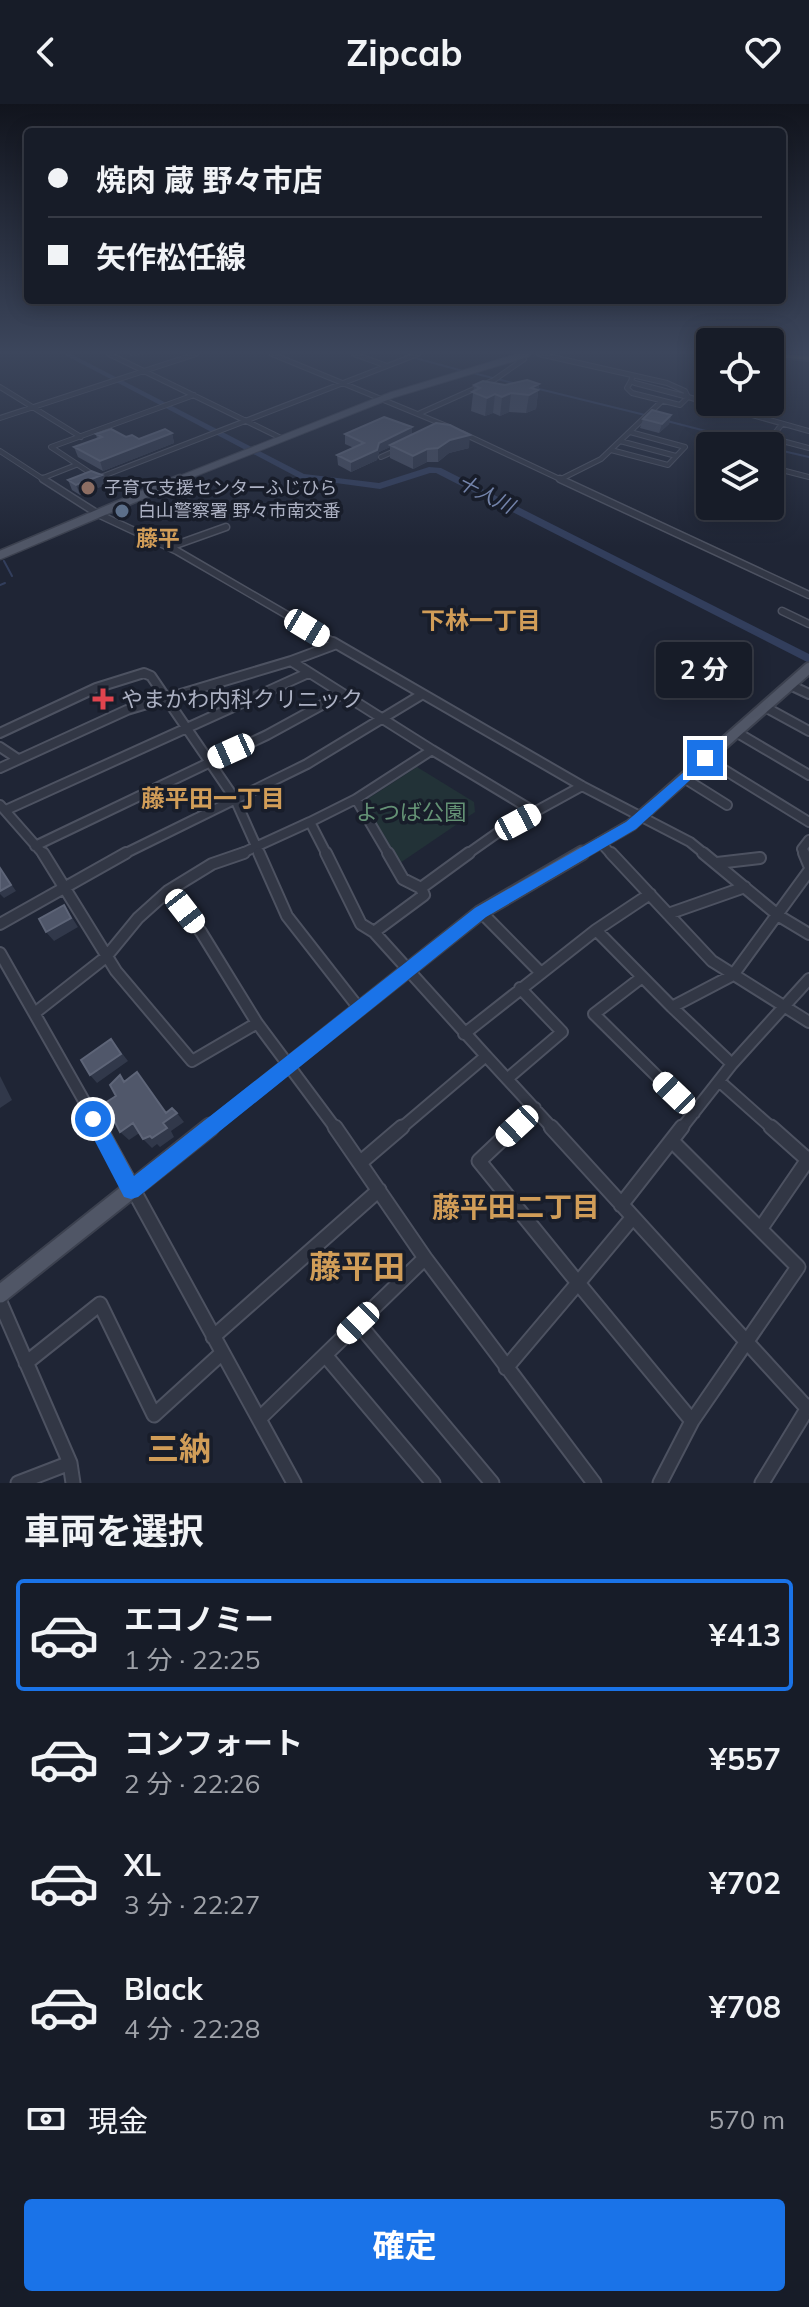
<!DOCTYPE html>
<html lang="ja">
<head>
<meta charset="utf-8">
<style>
  body { margin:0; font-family:Mulish,"Noto Sans JP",sans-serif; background:#242934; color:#f1f3f6; height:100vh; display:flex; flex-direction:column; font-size:30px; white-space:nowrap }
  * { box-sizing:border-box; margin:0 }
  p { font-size:26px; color:#9ea1a8 }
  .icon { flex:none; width:44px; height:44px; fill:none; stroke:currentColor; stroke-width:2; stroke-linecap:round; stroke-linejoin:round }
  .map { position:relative; height:1379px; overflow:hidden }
  .side { display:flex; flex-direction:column; background:#171c28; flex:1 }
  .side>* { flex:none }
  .banner { position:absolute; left:24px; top:24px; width:762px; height:176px; border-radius:8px; box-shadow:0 4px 20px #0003,0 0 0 2px #363a45; display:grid; align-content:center; height:176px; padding:0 24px; background:#171c28 }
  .fabs { position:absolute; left:696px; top:224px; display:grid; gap:16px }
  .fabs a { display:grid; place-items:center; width:88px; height:88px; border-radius:8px; background:#171c28; box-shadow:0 4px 20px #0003,0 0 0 2px #363a45; font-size:40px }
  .end { position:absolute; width:36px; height:36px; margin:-18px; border:10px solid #1a73e8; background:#fff; box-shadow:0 0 0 4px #fff }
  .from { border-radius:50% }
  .bubble { position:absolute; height:56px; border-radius:8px; background:#171c28; box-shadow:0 4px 20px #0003,0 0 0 2px #363a45; font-size:26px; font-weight:700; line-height:56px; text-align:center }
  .car { position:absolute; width:24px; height:48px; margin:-24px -12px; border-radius:10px; box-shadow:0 0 6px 2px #0007; background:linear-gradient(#fff 24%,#345 0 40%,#fff 0 76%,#345 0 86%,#fff 0) }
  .banner b { display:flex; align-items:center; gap:28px; height:76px; font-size:30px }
  .banner b+b { border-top:2px solid #363a45 }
  .banner i { width:20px; height:20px; background:#f1f3f6 }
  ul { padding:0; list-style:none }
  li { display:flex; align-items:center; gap:24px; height:112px; margin:0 16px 12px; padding:0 8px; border:4px solid transparent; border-radius:8px }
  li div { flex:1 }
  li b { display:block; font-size:30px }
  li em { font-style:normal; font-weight:700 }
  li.on { border-color:#1a73e8 }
  li>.icon { width:72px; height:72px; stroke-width:1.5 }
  h2 { padding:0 24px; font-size:36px; line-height:96px }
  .pay { display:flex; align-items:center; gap:20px; height:88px; padding:0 24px; font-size:30px }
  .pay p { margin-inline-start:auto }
  .action { display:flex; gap:16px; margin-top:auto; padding:16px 24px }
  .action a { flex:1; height:92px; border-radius:8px; background:#1a73e8; color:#fff; font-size:32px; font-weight:700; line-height:92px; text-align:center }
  header { display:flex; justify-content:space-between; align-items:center; height:104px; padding:0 24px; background:#171c28; font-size:36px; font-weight:700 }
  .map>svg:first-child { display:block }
  .green { fill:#223237 }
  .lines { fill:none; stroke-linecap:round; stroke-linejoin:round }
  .stream { stroke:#323e5c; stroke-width:2 }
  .river { fill:#323e5c; fill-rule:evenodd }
  .minor-far4-casing { stroke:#4d5261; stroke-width:6 }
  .minor-far3-casing { stroke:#4d5261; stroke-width:9 }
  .minor-far2-casing { stroke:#4d5261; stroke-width:12 }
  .minor-far1-casing { stroke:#4d5261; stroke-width:14 }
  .minor-casing { stroke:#4d5261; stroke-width:17 }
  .major-far4-casing { stroke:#3c414f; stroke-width:8 }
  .major-far3-casing { stroke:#3c414f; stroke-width:11 }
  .major-far2-casing { stroke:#3c414f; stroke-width:14 }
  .major-far1-casing { stroke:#3c414f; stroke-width:17 }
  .major-casing { stroke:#3c414f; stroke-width:21 }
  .highway-casing { stroke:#3a3f4d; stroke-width:4 }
  .minor-far4 { stroke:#323745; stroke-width:4 }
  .minor-far3 { stroke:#323745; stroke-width:6 }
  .minor-far2 { stroke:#323745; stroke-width:8 }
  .minor-far1 { stroke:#323745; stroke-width:10 }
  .minor { stroke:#323745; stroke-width:13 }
  .major-far4 { stroke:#505666; stroke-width:6 }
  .major-far3 { stroke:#505666; stroke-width:8 }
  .major-far2 { stroke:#505666; stroke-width:10 }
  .major-far1 { stroke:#505666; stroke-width:13 }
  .major { stroke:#505666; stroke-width:17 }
  .highway { fill:#6b644f; fill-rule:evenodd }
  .wall { fill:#454c5f }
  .shaded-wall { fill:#31384a }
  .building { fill:#50576a; stroke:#5e6578; stroke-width:2 }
  .route { fill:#1a73e8 }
  .education-dot { fill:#8d6e63; stroke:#181d2a; stroke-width:3 }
  .service-dot { fill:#5c6f8a; stroke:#181d2a; stroke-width:3 }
  .health-dot { fill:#e0444e; stroke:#181d2a; stroke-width:3 }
  .labels { text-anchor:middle; stroke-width:7; stroke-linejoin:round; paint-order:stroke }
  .far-poi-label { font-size:18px; fill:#acb1c3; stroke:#181d2a; text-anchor:start }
  .far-water-label { font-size:20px; font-style:italic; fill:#7484ab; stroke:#181d2a }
  .far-quarter-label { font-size:22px; font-weight:bold; fill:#d19d58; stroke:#181d2a }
  .poi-label { font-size:22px; fill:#acb1c3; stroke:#181d2a; text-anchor:start }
  .park-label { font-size:22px; fill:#649275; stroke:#181d2a }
  .neighbourhood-label { font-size:24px; font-weight:bold; fill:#d19d58; stroke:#181d2a }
  .near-neighbourhood-label { font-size:28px; font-weight:bold; fill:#d19d58; stroke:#181d2a }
  .near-quarter-label { font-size:32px; font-weight:bold; fill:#d19d58; stroke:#181d2a }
</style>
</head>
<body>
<header><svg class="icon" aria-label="back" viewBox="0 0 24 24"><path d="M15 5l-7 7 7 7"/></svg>Zipcab<svg class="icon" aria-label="heart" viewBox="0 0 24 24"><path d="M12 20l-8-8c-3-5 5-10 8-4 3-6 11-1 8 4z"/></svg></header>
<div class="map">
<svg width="809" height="1379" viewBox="0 0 809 1379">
  <rect width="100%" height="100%" fill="#1f2535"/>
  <path class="green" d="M417,663l57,35 1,10 -75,51 -37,-61z"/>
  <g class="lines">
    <path class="stream" d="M415,254l48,13
      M473,269l40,10
      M539,285l106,26
      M667,317l97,25
      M770,344l39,9
      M4,457l8,15
      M0,481l5,-2"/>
    <path class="river" d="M63,250h8l233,120 75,9 50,-16 12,1 368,186v9l-373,-190h-6l-50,16 -81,-11z"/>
    <g class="minor-far4-casing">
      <path id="minor-far4" d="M109,250l172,84
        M272,250l177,73
        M354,250l33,12
        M539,250l128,29 18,8 3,6 121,34
        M632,274l-1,3 4,2 53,14
        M631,277l-4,7 5,5 48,12 8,-8
        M0,283l81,50
        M194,291l-143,52 47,31 320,-124
        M418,310l76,-34 30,-21 -5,-3
        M0,314l196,-64
        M462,329l102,48
        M771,334l38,10
        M620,337l56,15
        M765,342l17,-22
        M611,346l57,15 17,-18 -55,-15
        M0,347l46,30
        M381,353l18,-8
        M770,363l39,10
        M43,374l33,-13
        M561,375l40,-20 61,-58"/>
    </g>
    <g class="minor-far3-casing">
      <path id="minor-far3" d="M43,375l55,35 79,37 160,93
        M560,375l249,116
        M170,443l56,-20
        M782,507l27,13"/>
    </g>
    <g class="minor-far2-casing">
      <path id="minor-far2" d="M333,538l249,144 108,56 16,13
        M291,557l43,-16
        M790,581l19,9
        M765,603l44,24
        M736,628l73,43
        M0,629l96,-45 48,-15 7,3 84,123 25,56
        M0,643l18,12
        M432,646l103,62
        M705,654l104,64
        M0,664l127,-58 164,-49 141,89 -76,49 -46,23 17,33
        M684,674l43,27
        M356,695l33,56
        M0,701l44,50
        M6,706l302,-137
        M600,738l12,13
        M35,742l232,-111 75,-41
        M122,751l185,-91 114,-69
        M238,751l72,-33
        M466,751l34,-24 82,-45
        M805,751l-3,-6 7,-9"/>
    </g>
    <g class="minor-far1-casing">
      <path id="minor-far1" d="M43,749l73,118 76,90 65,-38
        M259,749l28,63 71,91
        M326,749l35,71 13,8 112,124 -86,73
        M388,749l15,26 18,9
        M611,749l101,108 97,61
        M703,749l76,63 30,18
        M804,749l5,12
        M717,759l43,-5
        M168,787l33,41 56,91 79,106
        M481,808l59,60
        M668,810l77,-27
        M0,820l126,-71
        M596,826l54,-36
        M374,828l50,-37 -3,-7 48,-35
        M0,849l100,176
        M641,874l-47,36 100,99
        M672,903l60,57
        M36,908l70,-55 32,-39 30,-27 44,-27 32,-11
        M464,930l132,-104 76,77 61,-32 76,-104
        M486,952l67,73
        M507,975l55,-47 -42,-44
        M719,977l54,48
        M513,1025l22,-21
        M681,1025l51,-65 77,-85"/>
    </g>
    <g class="minor-casing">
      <path id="minor" d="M99,1023l195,356
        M335,1023l90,131 169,225
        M551,1023l256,281
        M771,1023l38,34
        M361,1058l41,-35
        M621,1101l61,-78
        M633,1113l-55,66 114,138
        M761,1124l48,-70
        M0,1198l70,161 3,20
        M358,1219l134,160
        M213,1233l166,-147
        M325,1251l100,-97
        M26,1259l74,-59 54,111 68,-62
        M506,1264l72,-85 -99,-122 36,-34
        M259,1315l66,-64 108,128
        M18,1379l52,-20
        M660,1379l32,-62 106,-154 -126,-126
        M762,1379l47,-77"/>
    </g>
    <g class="major-far4-casing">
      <path id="major-far4" d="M175,377l217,-86 135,-41"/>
    </g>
    <g class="major-far3-casing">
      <path id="major-far3" d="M0,451l180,-76"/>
    </g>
    <g class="major-far2-casing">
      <path id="major-far2" d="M579,751l52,-30 178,-157"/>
    </g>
    <g class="major-far1-casing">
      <path id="major-far1" d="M208,1025l273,-217 101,-59"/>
    </g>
    <g class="major-casing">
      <path id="major" d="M0,1190l210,-167"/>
    </g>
    <g class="highway-casing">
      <path id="highway" d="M770,250l39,2v4l-39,-4z"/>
    </g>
    <use href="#minor-far4" class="minor-far4"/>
    <use href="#minor-far3" class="minor-far3"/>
    <use href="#minor-far2" class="minor-far2"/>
    <use href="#minor-far1" class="minor-far1"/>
    <use href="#minor" class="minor"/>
    <use href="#major-far4" class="major-far4"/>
    <use href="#major-far3" class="major-far3"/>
    <use href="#major-far2" class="major-far2"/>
    <use href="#major-far1" class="major-far1"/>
    <use href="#major" class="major"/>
    <use href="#highway" class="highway"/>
  </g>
  <path class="wall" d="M539,280l-3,25 -10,4 -17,-1 -9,4 -7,-3 -8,3 -14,-5 3,-26z
    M671,311l-2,9 -10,9 -19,-5 3,-9z
    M412,323v8l57,13 -20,5 -11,9h-11l-14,7 -23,-11v-11l-11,5 -2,8 -26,12 -13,-7 -1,-10 17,-7 -9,-4v-10z
    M172,329l2,10 -71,28 -25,-14 -4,-10 23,-8 -1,-5 43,5z
    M68,376l37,5 -25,10 -8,-5z"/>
  <path class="shaded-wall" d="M129,250h28l-27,2z
    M539,280l-3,25 -10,4 3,-18 2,-7z
    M511,289l-2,19 -9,4 2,-19z
    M495,290l-2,19 -8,3 2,-18z
    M671,311l-2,9 -10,9 3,-9z
    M412,323v10l-22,8v2l-11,5 -2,8 -26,12v-10l28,-19z
    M172,329l2,10 -71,28 -3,-10z
    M470,331l-1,13 -20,5 -11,9v-14l12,-8z
    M427,345v13l-14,7v-13z
    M102,371l3,10 -25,10 -4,-10z
    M0,764l16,23 -12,7 -4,-4z
    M64,801l14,22 -24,14 -8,-9z
    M111,935l17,22 -31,22 -7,-8z
    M137,968l33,46 7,-5 7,9 -13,9 3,6 -14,10 -3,-3 -5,4 -9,-9 20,-16z
    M0,972l12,24 -12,8z
    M133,1019l8,9 -12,8 -9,-8z"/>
  <path class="building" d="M527,276l12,4 -8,4 7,2 -9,5 -18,-2 -9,4 -7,-3 -8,4 -15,-6 8,-4 -6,-3 9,-4 22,4z
    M652,306l19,5 -9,9 -19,-5z
    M384,313l28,10 -33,16 -2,7 -26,12 -14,-7 27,-12 -19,-9z
    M436,319l14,2 20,10 -20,5 -12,8 -11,1 -14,7 -23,-11z
    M111,325l15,8 6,-2 7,4 26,-10 7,4 -72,28 -26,-14 28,-10 -6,-3z
    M91,367l11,4 -26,10 -8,-5z
    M0,764l11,17 -11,6z
    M64,801l7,13 -25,14 -7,-13z
    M111,935l10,15 -31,21 -9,-15z
    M137,968l29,41 6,-5 5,5 -14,10 4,5 -15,10 -2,-2 -7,3 -10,-16 -13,9 -15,-29 11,-7 -6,-11 10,-10 4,7z"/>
  <linearGradient id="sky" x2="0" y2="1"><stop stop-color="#11141d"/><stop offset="0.56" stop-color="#3c465c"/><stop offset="1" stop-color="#3c465c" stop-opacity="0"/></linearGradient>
  <rect width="809" height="443" fill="url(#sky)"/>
  <path class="route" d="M705,650l5,1v7l-74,67 -150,88 -348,280 -7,2 -7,-2 -37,-71 -3,-7 3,-6 6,-3 7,3 34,63 341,-268 151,-86z"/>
  <circle class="education-dot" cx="88" cy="384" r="8"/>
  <circle class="service-dot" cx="122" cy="407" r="8"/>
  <path class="health-dot" d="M99 583h8v8h8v8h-8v8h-8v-8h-8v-8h8z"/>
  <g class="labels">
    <g class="far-poi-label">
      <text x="104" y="390">子育て支援センターふじひら</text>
      <text x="138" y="413">白山警察署 野々市南交番</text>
    </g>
    <g class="far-water-label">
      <text transform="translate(486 390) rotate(27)" y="7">十人川</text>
    </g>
    <g class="far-quarter-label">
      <text x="158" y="442">藤平</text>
    </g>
    <g class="poi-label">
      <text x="121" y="603">やまかわ内科クリニック</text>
    </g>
    <g class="park-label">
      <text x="411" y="716">よつば公園</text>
    </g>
    <g class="neighbourhood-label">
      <text x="481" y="525">下林一丁目</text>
      <text x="213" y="703">藤平田一丁目</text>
    </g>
    <g class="near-neighbourhood-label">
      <text x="516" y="1113">藤平田二丁目</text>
    </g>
    <g class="near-quarter-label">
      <text x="357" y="1174">藤平田</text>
      <text x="179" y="1356">三納</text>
    </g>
  </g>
</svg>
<div class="fabs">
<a><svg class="icon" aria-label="locate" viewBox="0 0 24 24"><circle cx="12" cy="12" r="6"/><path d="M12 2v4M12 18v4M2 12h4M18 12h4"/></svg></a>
<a><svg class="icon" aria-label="layers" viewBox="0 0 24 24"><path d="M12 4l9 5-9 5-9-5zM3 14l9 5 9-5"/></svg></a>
</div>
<i class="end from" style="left:93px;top:1015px"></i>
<i class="end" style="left:705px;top:654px"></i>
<div class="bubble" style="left:656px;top:538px;width:96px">2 分</div>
<i class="car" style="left:307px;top:524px;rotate:121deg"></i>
<i class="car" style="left:231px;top:647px;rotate:246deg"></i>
<i class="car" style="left:518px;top:718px;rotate:62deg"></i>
<i class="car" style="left:185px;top:807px;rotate:142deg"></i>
<i class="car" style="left:674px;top:989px;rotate:314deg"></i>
<i class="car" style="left:517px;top:1022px;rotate:227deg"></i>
<i class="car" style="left:358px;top:1219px;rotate:226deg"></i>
<div class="banner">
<b><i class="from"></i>焼肉 蔵 野々市店</b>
<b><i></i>矢作松任線</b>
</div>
</div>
<section class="side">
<h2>車両を選択</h2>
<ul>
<li class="on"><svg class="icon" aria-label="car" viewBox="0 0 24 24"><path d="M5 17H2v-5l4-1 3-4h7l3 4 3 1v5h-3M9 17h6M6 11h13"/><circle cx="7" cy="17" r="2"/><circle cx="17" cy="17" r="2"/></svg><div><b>エコノミー</b><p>1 分 · 22:25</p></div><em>¥413</em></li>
<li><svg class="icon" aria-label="car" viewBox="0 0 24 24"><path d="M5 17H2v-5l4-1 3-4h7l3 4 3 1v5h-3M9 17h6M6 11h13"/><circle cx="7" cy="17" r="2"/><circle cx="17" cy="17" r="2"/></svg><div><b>コンフォート</b><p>2 分 · 22:26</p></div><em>¥557</em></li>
<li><svg class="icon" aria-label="car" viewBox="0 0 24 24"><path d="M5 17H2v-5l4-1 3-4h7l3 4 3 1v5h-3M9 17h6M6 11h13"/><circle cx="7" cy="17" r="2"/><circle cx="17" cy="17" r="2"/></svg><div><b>XL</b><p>3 分 · 22:27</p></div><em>¥702</em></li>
<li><svg class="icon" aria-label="car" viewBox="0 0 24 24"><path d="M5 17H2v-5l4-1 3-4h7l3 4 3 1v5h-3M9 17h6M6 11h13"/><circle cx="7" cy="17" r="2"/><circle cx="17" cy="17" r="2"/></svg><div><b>Black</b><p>4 分 · 22:28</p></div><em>¥708</em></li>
</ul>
<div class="pay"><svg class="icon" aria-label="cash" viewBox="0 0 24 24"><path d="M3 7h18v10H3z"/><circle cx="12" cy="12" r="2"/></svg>現金<p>570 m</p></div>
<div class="action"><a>確定</a></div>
</section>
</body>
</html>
